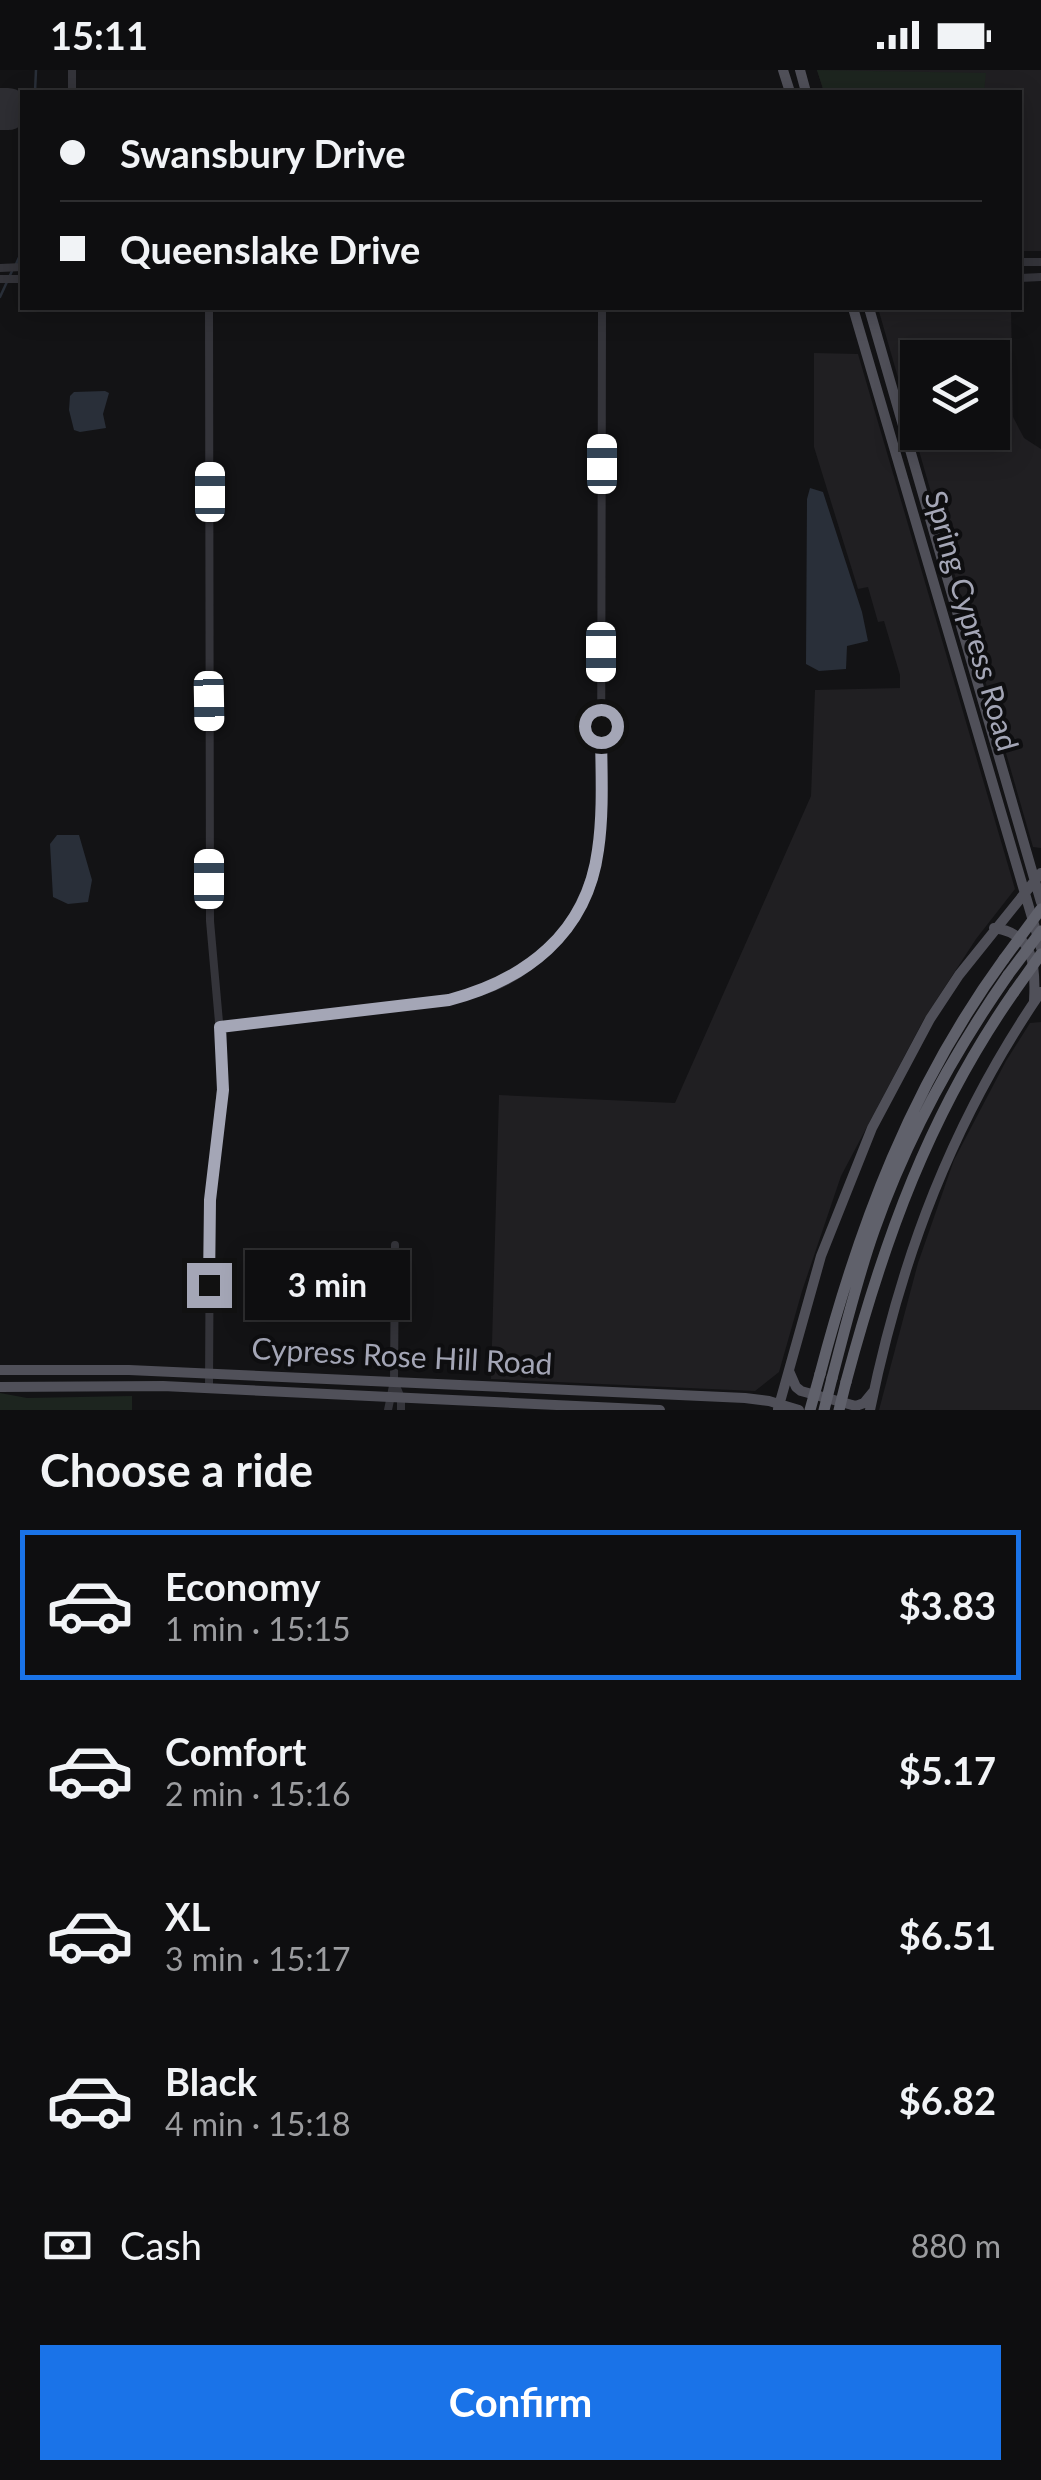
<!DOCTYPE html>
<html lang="en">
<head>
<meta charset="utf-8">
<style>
  body { margin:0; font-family:Lato,sans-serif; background:#1c1c1e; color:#f1f3f6; height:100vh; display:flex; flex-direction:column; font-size:38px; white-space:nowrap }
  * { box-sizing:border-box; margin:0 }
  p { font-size:32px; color:#9b9c9f }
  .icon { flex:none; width:55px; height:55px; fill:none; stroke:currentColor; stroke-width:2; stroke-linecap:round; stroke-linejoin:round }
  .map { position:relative; height:1340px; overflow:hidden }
  .drawer { display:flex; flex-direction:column; background:#0e0e10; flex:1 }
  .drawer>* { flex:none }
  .hud { position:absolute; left:20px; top:20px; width:1002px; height:220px; border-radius:0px; box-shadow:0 5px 25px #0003,0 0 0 2px #2e2e30; display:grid; align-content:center; height:220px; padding:0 40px; background:#0e0e10 }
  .buttons { position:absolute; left:900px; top:270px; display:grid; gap:20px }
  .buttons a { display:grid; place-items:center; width:110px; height:110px; border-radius:0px; background:#0e0e10; box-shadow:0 5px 25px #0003,0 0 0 2px #2e2e30; font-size:50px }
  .end { position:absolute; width:45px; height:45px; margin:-22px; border:12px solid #a4a6b6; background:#111; box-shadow:0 0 0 5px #111 }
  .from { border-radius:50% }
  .bubble { position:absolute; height:70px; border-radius:0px; background:#0e0e10; box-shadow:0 5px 25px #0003,0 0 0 2px #2e2e30; font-size:32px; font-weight:700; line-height:70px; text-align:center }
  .car { position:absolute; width:30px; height:60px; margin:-30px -15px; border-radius:12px; box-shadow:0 0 8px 2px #0007; background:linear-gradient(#fff 24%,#345 0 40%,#fff 0 76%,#345 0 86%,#fff 0) }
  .hud b { display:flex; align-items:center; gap:35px; height:95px; font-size:38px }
  .hud b+b { border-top:2px solid #2e2e30 }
  .hud i { width:25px; height:25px; background:#f1f3f6 }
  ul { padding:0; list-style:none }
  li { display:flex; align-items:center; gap:30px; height:150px; margin:0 20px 15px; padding:0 20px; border:5px solid transparent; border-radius:0px }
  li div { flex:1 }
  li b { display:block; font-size:38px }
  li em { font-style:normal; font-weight:700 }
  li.selected { border-color:#1a73e8 }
  li>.icon { width:90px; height:90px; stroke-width:1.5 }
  h2 { padding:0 40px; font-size:45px; line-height:120px }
  .pay { display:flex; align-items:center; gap:25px; height:110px; padding:0 40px; font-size:38px }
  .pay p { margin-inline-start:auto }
  .primary-button { display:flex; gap:20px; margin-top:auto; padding:20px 40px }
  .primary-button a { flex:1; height:115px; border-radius:0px; background:#1a73e8; color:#fff; font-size:40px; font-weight:700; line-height:115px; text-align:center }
  .status { display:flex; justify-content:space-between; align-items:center; height:70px; padding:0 50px; background:#0e0e10; direction:ltr }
  .status svg { height:28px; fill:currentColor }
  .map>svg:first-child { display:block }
  .built { fill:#201f22; fill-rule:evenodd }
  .green { fill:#1d251f }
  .water { fill:#292f39 }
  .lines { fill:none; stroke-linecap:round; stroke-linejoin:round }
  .stream { stroke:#292f39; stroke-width:2.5 }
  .runway { stroke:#2e2e33; stroke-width:42 }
  .minor { stroke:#34343a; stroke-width:8 }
  .major { stroke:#505059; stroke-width:10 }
  .highway { stroke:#60616b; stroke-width:11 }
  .highway-bridge { stroke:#60616b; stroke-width:11 }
  .route { stroke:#a4a6b6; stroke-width:12 }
  .labels { text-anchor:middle; stroke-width:8; stroke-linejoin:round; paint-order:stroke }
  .street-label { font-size:30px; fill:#a4a6b6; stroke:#0e0e10 }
</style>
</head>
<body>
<div class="status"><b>15:11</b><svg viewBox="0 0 49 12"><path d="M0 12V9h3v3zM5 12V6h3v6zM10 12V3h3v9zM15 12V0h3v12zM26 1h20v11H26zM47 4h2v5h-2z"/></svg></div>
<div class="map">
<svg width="1041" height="1340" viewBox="0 0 1041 1340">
  <rect width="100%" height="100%" fill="#131315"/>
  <path class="built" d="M817,0h224v181h-21v-159h-196z
    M878,238h133l2,109 11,21 17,11v399l-8,-1zM918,288h74v74h-74z
    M814,283l44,1 157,535 -39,50 -52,80 -83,157 -39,115 -23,81 -24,19 -264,-12 8,-284 176,8 136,-307 4,-106 85,-2v-13l-16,-54 -6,1 -10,-35 -10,2 -44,-142z
    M1041,952v388h-162l39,-147 36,-103 52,-99 24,-38z"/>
  <path class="green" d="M817,0l169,3 -2,19h-160z
    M0,1323l27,5 105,-2v14h-132z"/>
  <path class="water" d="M105,321l4,2 -6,21 3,14 -26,4 -6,-2 -5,-20 1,-14 4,-4z
    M810,418l13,4 39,120 6,29 -21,5 -1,23 -27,2 -13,-7 1,-165z
    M57,765h22l13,45 -4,22 -20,2 -15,-7 -3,-53z"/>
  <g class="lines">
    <path class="stream" d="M35,22l1,-22
      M16,194l6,-13
      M0,227l12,-26"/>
    <path class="runway" d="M0,39h8"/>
    <path class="minor" d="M72,22v-22
      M1020,192h21
      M0,198l22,-1
      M1020,208l21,-1
      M0,209h22
      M221,957c50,-5 101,-11 151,-17 35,-5 71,-7 105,-17 75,-22 117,-93 124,-167l1,-518
      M394,1311l7,17v12
      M209,1318l1,-188 13,-133 -13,-146 -1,-613
      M388,1340l6,-29 1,-136"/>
    <path class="major" d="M783,0l7,22
      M800,0l6,22
      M853,238l188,640
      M869,238l172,594
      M994,858c40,5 42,38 40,73
      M0,1300h129l616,28 24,3 30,9
      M789,1301l7,16 5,4 55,15 8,-3 9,-11
      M0,1317l163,-1 497,24
      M778,1339l43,-153 51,-128 58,-109 29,-44 82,-102
      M870,1340c31,-153 83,-290 171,-418"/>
    <path class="highway" d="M820,1304c39,-149 92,-289 184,-415
      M832,1308c13,-49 25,-99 42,-147 32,-91 79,-177 134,-256
      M846,1312c38,-142 83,-268 168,-390"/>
    <path class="highway-bridge" d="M1004,889l37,-50
      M1008,905l33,-44
      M1014,922l27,-38
      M810,1340l10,-36
      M824,1340l8,-32
      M839,1340l7,-28"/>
  </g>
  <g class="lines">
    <path class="route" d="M209,1215l1,-85 13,-110 -3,-63 229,-27c76,-20 138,-66 149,-150 6,-41 3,-83 3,-124"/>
  </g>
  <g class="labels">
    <g class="street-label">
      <text transform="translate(971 551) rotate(74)" y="10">Spring Cypress Road</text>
      <text transform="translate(402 1287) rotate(3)" y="10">Cypress Rose Hill Road</text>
    </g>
  </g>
</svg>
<div class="buttons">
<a><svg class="icon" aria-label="layers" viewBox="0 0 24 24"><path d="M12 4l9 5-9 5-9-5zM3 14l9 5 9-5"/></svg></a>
</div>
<i class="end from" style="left:601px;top:656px"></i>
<i class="end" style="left:209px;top:1215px"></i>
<div class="bubble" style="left:245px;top:1180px;width:165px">3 min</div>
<i class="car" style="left:602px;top:394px;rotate:0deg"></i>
<i class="car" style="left:210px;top:422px;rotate:0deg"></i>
<i class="car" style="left:601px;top:582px;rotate:180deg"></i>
<i class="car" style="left:209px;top:631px;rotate:179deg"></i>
<i class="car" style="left:209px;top:809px;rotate:0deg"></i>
<div class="hud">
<b><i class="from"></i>Swansbury Drive</b>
<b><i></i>Queenslake Drive</b>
</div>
</div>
<section class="drawer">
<h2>Choose a ride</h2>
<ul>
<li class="selected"><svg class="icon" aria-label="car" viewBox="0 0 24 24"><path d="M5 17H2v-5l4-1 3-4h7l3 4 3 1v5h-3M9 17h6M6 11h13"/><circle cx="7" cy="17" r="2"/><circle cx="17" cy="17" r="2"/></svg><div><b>Economy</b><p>1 min · 15:15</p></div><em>$3.83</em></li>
<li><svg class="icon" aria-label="car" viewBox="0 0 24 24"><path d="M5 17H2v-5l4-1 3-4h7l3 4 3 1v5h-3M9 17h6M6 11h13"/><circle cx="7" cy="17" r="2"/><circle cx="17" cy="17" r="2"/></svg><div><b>Comfort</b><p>2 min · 15:16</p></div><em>$5.17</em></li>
<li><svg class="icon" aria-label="car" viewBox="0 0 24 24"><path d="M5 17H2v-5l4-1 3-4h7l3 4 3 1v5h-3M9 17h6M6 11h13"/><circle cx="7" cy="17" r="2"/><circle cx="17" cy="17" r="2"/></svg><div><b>XL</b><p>3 min · 15:17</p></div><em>$6.51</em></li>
<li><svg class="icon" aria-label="car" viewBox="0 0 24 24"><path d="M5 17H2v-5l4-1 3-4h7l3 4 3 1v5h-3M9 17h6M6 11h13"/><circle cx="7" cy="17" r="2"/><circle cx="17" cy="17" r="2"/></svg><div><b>Black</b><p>4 min · 15:18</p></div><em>$6.82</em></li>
</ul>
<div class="pay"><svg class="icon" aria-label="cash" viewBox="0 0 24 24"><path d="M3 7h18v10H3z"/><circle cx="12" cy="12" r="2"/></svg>Cash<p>880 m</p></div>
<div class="primary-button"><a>Confirm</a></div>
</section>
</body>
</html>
